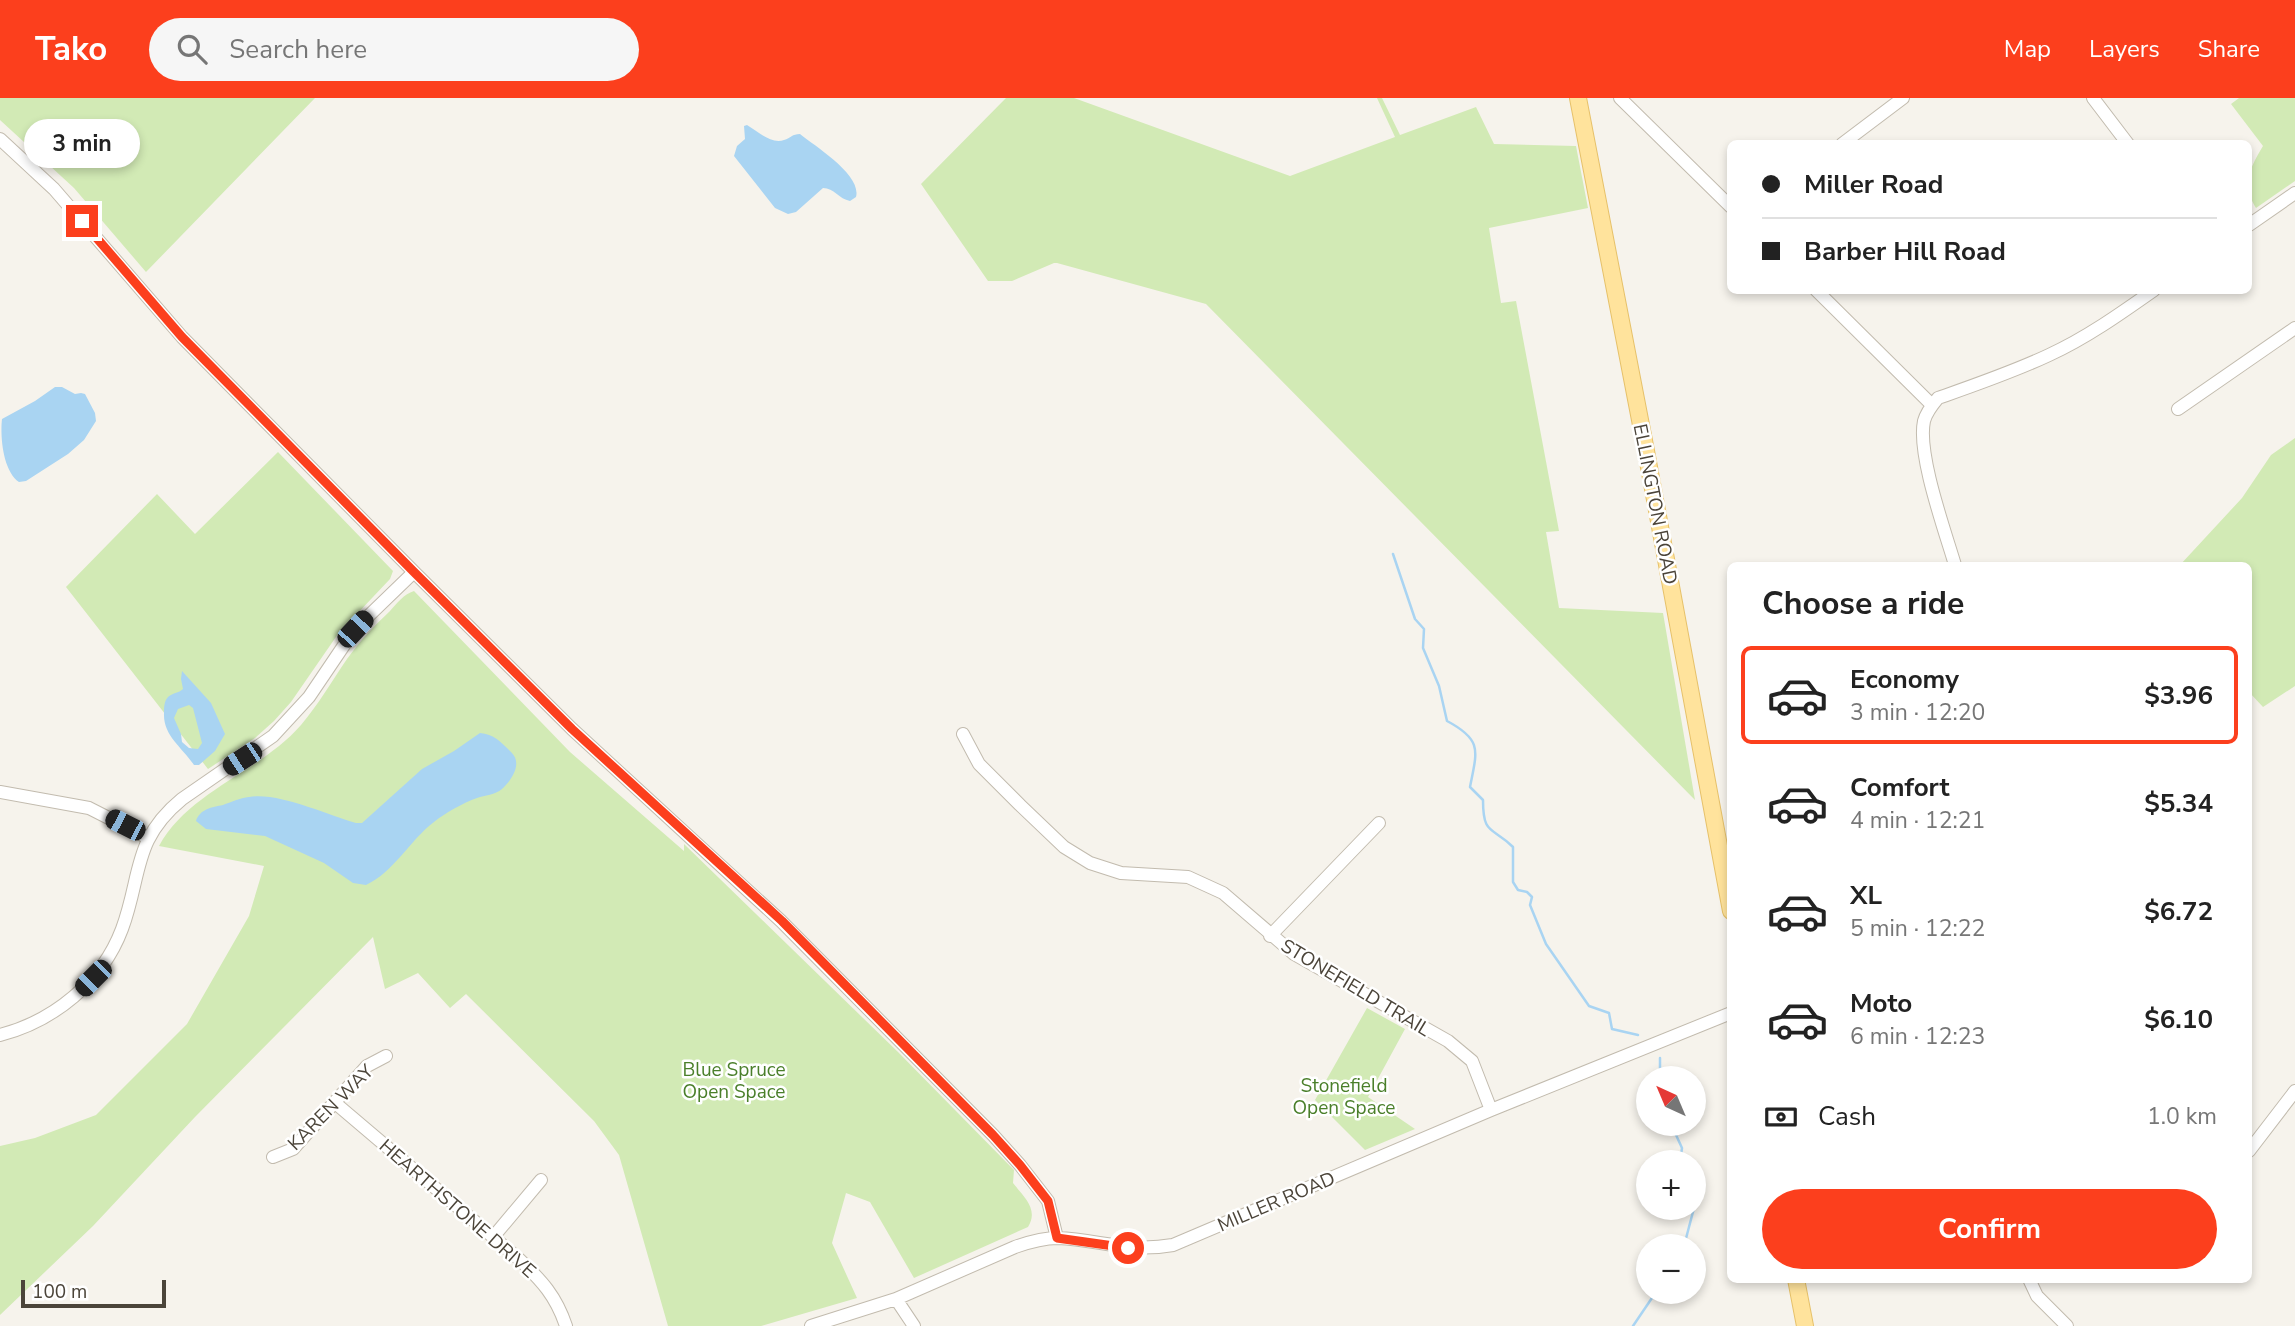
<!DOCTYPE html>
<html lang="en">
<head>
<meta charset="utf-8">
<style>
  body { margin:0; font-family:"Nunito Sans",sans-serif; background:#f6f6f6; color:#222; height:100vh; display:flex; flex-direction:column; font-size:26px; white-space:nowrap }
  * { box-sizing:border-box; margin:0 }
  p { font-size:23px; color:#767676 }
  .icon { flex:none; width:38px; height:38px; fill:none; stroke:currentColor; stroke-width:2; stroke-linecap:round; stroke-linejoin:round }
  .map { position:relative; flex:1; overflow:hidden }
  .panel { position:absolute; left:1727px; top:464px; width:525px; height:721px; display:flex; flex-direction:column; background:#fff; border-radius:10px; box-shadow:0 4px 10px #0003 }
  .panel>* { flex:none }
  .top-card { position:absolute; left:1727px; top:42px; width:525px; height:154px; border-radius:10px; box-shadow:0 4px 10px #0003; display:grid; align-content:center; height:154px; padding:0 35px; background:#fff }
  .needle { width:46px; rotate:316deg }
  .controls { position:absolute; left:1636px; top:968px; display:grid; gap:14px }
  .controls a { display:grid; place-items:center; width:70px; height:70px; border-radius:50%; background:#fff; box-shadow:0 4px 10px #0003; font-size:35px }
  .scale { position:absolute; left:21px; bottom:18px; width:145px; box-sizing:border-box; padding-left:7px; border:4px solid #4b4439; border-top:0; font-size:19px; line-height:24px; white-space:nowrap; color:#4b4439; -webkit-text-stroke:5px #fff; paint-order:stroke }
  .end { position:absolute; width:32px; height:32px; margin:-16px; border:9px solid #fc3f1d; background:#fff; box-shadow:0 0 0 4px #fff }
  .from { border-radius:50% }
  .bubble { position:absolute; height:49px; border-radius:24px; background:#fff; box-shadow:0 4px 10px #0003; font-size:23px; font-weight:700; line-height:49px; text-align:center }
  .car { position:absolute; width:21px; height:42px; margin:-21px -10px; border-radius:9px; box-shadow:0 0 5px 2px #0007; background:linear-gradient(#222 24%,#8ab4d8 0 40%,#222 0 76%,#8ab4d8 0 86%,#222 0) }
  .top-card b { display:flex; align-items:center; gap:24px; height:66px; font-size:26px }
  .top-card b+b { border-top:2px solid #e0e0e0 }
  .top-card i { width:18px; height:18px; background:#222 }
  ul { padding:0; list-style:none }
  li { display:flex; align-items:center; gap:21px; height:98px; margin:0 14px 10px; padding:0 21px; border:4px solid transparent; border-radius:10px }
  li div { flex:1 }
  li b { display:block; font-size:26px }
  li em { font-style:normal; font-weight:700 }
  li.selected { border-color:#fc3f1d }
  li>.icon { width:63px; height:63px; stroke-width:1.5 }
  h2 { padding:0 35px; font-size:32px; line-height:84px }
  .pay { display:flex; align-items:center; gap:18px; height:77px; padding:0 35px; font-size:26px }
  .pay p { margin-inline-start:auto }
  .button { display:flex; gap:14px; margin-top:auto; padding:14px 35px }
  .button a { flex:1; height:80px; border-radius:42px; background:#fc3f1d; color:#fff; font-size:28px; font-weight:700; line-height:80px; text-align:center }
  header { display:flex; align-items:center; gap:42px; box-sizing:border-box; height:98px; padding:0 35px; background:#fc3f1d; color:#fff }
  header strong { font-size:33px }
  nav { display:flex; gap:38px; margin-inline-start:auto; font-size:24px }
  .search { width:490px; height:63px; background:#f6f6f6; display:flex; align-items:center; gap:18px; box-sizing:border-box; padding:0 24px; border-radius:38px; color:#767676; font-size:26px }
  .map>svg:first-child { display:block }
  .green { fill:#d2eab5 }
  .water { fill:#a9d4f2; fill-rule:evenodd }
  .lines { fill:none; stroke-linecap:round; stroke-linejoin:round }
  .stream { stroke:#a9d4f2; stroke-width:2.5 }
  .minor-casing { stroke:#c2bbae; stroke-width:14 }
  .major-casing { stroke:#e6c16a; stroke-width:18 }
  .minor { stroke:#fff; stroke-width:12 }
  .major { stroke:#ffe39c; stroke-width:16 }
  .route { stroke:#fc3f1d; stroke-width:9 }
  .labels { text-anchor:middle; stroke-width:5; stroke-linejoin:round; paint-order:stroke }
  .street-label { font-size:19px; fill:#4b4439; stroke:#fff }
  .park-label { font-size:19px; fill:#4a7f2a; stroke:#fff }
</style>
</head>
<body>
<header>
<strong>Tako</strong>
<div class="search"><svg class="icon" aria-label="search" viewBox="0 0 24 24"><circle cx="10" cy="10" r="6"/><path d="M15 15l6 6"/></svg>Search here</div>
<nav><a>Map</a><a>Layers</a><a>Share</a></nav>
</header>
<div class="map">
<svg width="2295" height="1228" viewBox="0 0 2295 1228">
  <rect width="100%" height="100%" fill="#f6f3ec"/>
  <path class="green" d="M0,0h315l-169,174 -72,-84 -74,-68z
    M1006,0h68l216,78 105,-39 -18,-39h5l18,37 76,-28 18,37 82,2 12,62 -99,20 12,75 15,-2 43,230 -13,1 13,76 104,5 32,187 -489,-496 -149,-41h-3l-42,18h-24l-67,-97z
    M2239,0h56v83l-39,27c-15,-24 -6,-40 7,-62l-32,-42z
    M2295,340v248l-32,21 -14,-15v-127h-69l62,-67 29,-43z
    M278,354l115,119 -3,8 -52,55 -47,68 -17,19 -19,17 -47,31 -142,-182 91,-93 38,40z
    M414,493l156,161 114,99v-7l214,208 116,118 -1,13c11,14 26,26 15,44l-114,51 -44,-76 -24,-9 -14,50 25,55 -96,28h-93l-49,-171 -25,-34 -128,-127 -16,14 -32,-35 -33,16 -12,-52 -178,180 -102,109 -93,89v-169l35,-8 61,-23 91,-91 62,-108 15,-50 -105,-20c30,-55 101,-74 142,-121 17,-20 31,-44 46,-66 13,-18 27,-33 43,-48 7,-8 14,-17 24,-20z
    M1367,910l38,21 -37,68 47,32 -50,21 -50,-50z"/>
  <path class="water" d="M747,27c10,6 25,20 37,15 7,-2 8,-6 16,-6 16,13 62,41 56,63l-6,4c-11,-2 -16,-13 -27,-13l-27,24 -8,2 -13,-6 -41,-52 3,-10 8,-7 -1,-13z
    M55,289h7l13,7 6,-1 4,1 10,19 1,8 -12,19 -16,14 -42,27 -7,1c-16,-11 -19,-45 -17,-63l33,-18z
    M182,573l29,32 14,31 -10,17 -16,14h-5c-12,-18 -31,-29 -30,-52 0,-5 0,-12 4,-16 4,-4 11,-4 15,-8l-2,-10zM189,607l4,3 9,35 -4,6 -9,-1 -7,-6 -1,-8 -7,-16 4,-9z
    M480,635c14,1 22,10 31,19 12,11 1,28 -9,37 -7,6 -17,6 -25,9 -14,5 -32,15 -43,24 -24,18 -40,50 -68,63l-13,-2 -29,-20 -59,-27 -59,-7 -10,-8c4,-12 16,-14 27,-16 8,-3 17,-7 26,-8 30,-5 78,18 107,26h6l60,-54 32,-18z"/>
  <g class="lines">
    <path class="stream" d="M1393,456l22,65 9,10 -1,19 16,38 8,35c36,19 30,30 23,66l13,13c0,36 9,26 30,47v35l5,8 9,2 5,5 -2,8 16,39 43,62 20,7 3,16 26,6
      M1660,960v20
      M1671,1026l11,24 -2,14
      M1684,1148l10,-38
      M1633,1228l23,-34"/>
    <g class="minor-casing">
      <path id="minor" d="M1620,0l111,109
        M2093,0l35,46
        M0,41l54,50 128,148 232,235 158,157 209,192 212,214 27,30 28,36 9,37
        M1842,46l61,-46
        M2249,127l46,-32
        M1816,192l116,115
        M2178,311l117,-81
        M1955,467c-10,-34 -38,-111 -31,-144 2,-8 9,-17 14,-23 37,-13 75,-26 111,-43 37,-17 71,-41 105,-65
        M963,636l16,30 41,41 44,42 26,16 31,10 67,4 35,16 71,61 154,87 24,20 19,49
        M0,694l89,16 59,30
        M1270,838l109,-113
        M0,937c54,-14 102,-53 122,-106 20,-54 10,-89 60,-130l91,-63 36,-39 46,-68 59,-57
        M334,1004l185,157c23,22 37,37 47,67
        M2249,1053l46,-60
        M273,1059l20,-8 74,-83 19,-10
        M494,1138l47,-56
        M2029,1181l8,17 30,30
        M896,1201l18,27
        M811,1228l85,-27 119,-52c14,-5 28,-9 43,-9 42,2 70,15 115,7l318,-135 240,-97"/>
    </g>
    <g class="major-casing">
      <path id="major" d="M1578,0l68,353 85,460
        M1796,1181l9,47"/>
    </g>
    <use href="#minor" class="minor"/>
    <use href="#major" class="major"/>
  </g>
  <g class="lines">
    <path class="route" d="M82,123l100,116 232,235 158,157 210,192 211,214 27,30 28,36 9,37 71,10"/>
  </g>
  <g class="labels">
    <g class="street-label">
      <text transform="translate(1656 406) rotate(79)" y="7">ELLINGTON ROAD</text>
      <text transform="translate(1356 889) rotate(31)" y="7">STONEFIELD TRAIL</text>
      <text transform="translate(330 1009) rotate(-45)" y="7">KAREN WAY</text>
      <text transform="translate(1276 1103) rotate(-23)" y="7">MILLER ROAD</text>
      <text transform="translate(458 1110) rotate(41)" y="7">HEARTHSTONE DRIVE</text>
    </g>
    <g class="park-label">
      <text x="734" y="978">Blue Spruce<tspan x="734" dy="22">Open Space</tspan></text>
      <text x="1344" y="994">Stonefield<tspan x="1344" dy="22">Open Space</tspan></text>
    </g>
  </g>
</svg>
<div class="controls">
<a><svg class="needle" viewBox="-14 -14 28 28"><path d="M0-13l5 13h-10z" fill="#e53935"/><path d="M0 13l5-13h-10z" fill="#767676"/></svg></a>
<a>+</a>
<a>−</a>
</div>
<div class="scale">100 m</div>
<i class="end from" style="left:1128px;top:1150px"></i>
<i class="end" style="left:82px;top:123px"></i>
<div class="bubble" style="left:24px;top:21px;width:116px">3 min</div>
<i class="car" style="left:355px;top:531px;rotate:43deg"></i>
<i class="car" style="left:242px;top:661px;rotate:237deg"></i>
<i class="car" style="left:125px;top:727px;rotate:297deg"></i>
<i class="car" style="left:93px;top:880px;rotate:225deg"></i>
<div class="top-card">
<b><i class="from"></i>Miller Road</b>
<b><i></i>Barber Hill Road</b>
</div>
<section class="panel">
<h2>Choose a ride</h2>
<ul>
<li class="selected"><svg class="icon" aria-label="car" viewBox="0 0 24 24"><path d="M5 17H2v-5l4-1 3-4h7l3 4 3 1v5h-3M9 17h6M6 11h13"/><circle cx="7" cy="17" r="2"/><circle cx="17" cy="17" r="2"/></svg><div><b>Economy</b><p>3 min · 12:20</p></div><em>$3.96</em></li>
<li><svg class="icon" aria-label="car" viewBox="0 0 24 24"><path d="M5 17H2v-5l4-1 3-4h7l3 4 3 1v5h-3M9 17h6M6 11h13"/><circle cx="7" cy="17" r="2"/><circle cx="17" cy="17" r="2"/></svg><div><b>Comfort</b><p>4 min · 12:21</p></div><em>$5.34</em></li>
<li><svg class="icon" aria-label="car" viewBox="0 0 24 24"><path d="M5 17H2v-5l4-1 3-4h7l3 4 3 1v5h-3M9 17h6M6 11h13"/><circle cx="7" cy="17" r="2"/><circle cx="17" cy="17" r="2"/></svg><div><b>XL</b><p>5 min · 12:22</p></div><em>$6.72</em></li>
<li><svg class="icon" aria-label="car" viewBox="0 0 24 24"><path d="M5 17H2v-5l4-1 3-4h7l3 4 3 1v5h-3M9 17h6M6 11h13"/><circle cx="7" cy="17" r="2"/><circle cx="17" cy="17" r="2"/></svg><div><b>Moto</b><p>6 min · 12:23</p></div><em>$6.10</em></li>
</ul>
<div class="pay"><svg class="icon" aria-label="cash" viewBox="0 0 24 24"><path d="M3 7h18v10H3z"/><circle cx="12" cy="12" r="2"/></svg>Cash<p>1.0 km</p></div>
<div class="button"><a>Confirm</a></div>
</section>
</div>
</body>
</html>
